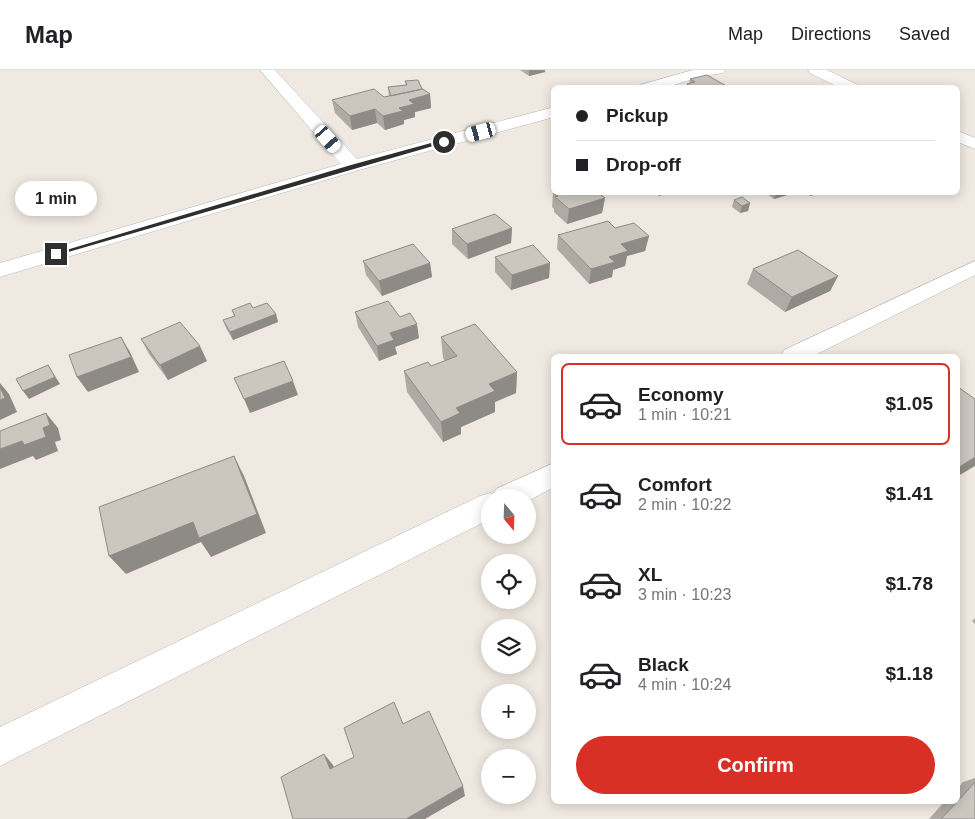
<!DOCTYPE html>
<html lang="en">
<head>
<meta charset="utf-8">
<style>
  body { margin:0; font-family:Arial,sans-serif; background:#f6f6f6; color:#202124; height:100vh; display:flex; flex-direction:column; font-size:19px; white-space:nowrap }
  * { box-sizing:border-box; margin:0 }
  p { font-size:16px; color:#757577 }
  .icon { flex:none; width:28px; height:28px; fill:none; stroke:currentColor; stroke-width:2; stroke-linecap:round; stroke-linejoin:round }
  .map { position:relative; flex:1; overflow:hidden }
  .sheet { position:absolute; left:551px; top:284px; width:409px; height:450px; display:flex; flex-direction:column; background:#fff; border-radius:8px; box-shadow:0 2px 12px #0003 }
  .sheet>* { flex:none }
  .hud { position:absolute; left:551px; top:15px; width:409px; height:110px; border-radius:8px; box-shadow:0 2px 12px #0003; display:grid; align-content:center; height:110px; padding:0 25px; background:#fff }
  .needle { width:32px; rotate:161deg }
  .tools { position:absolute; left:481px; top:419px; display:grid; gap:10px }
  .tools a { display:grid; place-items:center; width:55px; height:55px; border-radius:50%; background:#fff; box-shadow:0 2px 12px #0003; font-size:25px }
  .end { position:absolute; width:22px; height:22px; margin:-11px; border:6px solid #2e2e2e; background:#fff; box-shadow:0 0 0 2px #fff }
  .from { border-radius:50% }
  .bubble { position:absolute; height:35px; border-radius:18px; background:#fff; box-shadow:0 2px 12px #0003; font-size:16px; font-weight:700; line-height:35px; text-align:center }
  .car { position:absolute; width:15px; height:30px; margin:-15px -8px; border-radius:6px; box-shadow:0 0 4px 1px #0007; background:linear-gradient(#fff 24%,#345 0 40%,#fff 0 76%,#345 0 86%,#fff 0) }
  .hud b { display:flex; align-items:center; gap:18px; height:48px; font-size:19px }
  .hud b+b { border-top:1px solid #e0e0e0 }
  .hud i { width:12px; height:12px; background:#202124 }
  ul { padding:9px 0 0; list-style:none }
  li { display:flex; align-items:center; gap:15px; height:82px; margin:0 10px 8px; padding:0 15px; border:2px solid transparent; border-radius:8px }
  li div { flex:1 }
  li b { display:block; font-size:19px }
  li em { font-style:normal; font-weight:700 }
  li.current { border-color:#d93025 }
  li>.icon { width:45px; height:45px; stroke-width:1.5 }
  .action { display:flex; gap:10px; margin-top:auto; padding:10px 25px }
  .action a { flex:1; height:58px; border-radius:30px; background:#d93025; color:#fff; font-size:20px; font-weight:700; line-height:58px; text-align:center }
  header { display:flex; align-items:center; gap:30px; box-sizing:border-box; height:70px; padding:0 25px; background:#fff; border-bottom:1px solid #e0e0e0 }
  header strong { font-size:24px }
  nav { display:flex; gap:28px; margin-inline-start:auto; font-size:18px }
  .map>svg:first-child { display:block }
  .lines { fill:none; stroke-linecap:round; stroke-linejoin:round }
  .street-casing { stroke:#b4b7c1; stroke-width:1 }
  .secondary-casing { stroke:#b4b7c1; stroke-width:1 }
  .street { fill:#fff; fill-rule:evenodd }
  .secondary { fill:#fff; fill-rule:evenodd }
  .wall { fill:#afaba4 }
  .shaded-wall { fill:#8e8b86 }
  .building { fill:#cbc7bf; stroke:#8e8b86 }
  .route { fill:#2e2e2e }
</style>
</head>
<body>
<header>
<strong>Map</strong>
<nav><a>Map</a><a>Directions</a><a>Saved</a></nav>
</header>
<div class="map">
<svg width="975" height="749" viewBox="0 0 975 749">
  <rect width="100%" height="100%" fill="#efe9e1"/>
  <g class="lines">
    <g class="street-casing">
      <path id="street" d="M260,0h15l82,89 197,-52v10l-195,53 -359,107v-14l341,-99z
        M693,0h32l-2,3 -20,3 -39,12h-26l2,-3z
        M975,191v14l-162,81h-32l3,-6z
        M554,393v24l-26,14v-3h-38v21l-490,247v-39l480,-231 10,-3 3,1 3,-5z"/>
    </g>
    <g class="secondary-casing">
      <path id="secondary" d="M808,0h19l31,15 2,3h-20l-30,-15z
        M958,61l17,7v11l-17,-7z"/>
    </g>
    <use href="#street" class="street"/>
    <use href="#secondary" class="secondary"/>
  </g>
  <path class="wall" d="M520,0h25v2l-16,4z
    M690,9l40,9h-44l1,-4h2z
    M405,11l17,8 8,5 1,14 -16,4v5l-11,3v4l-19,6 -8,-7 -25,7 -17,-17 -3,-13 52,-3 5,-1 -1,-9 18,-2z
    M654,122h15l-10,4z
    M765,122h23l-1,3 -13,4z
    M805,122h17l-12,4z
    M553,123h29l23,5 -3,15 -35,11 -13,-12v-3l-2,-2z
    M734,130l16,3 -2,8 -8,2 -8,-6z
    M512,158l-1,15 -43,16 -16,-15v-15z
    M615,158l34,8 -4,15 -18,5 -2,10 -12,4 -1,7 -23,7 -32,-35 1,-14z
    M495,187l55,6 -1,15 -38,12 -16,-18z
    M363,191l67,2 2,14 -50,19 -16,-21z
    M753,199l85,7 -8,15 -45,21 -38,-28z
    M253,238l23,6 2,8 -45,18 -7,-12 -3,-8 11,-4 -2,-6z
    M355,242l45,5 19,21 -24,9 2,7 -18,7 -21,-34z
    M441,267l76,35 -1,21 -21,9v10l-34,15v7l-18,8 -36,-50 -3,-21 27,-5 14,-5 -2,-3z
    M141,269l66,22 -39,19 -19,-26z
    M975,548v6l-3,-3z
    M975,708v41h-46l16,-18h13v-13l5,-6z"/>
  <path class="shaded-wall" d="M529,0h16v2l-16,4z
    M430,24l1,14 -16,4v5l-11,3v4l-19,6 -2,-14 8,-13z
    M375,39l2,14 -25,7 -2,-14z
    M660,122h9l-10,4z
    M777,122h11l-1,3 -13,4z
    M812,122h10l-12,4z
    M605,128l-3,15 -35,11 2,-15z
    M750,133l-2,8 -8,2 2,-7z
    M512,158l-1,15 -43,16 -1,-15z
    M649,166l-4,15 -18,5 -2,10 -12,4 -1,7 -23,7 2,-15 18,-12 12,-13z
    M430,193l2,14 -50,19 -3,-15z
    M550,193l-1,15 -38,12 1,-15z
    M838,206l-8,15 -45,21 7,-15z
    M276,244l2,8 -45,18 -3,-8z
    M417,254l2,14 -24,9 2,7 -18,7 -2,-15 13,-13z
    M121,267l9,15 9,20 -51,20 -11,-15z
    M200,276l7,15 -39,19 -8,-15z
    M48,295l12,19 -31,15 -6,-8z
    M517,302l-1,21 -21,9v10l-34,15v7l-18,8 -2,-20 15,-14 33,-24z
    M293,311l5,14 -48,18 -6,-14z
    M0,313l9,11 8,18 -17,8z
    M46,343l12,15 3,12 -6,2 3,9 -22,9 -3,-4 -33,13v-20l22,-8 21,-13z
    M234,386l10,20 22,57 -55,24 -10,-15 -75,32 -17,-18z
    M975,387v9l-17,10v-8z
    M324,684l9,11 5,15 -8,-11z
    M463,716l2,10 -40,23h-19z"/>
  <path class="building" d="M707,5l23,13h-37l-6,-4 8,-2 -5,-3z
    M418,10l4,9 -31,7 -3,-9 19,-2 -2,-4z
    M374,19l10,8 39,-8 7,5 -21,6 5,4 -15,4 4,3 -20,5 -8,-7 -25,7 -18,-16z
    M554,122h27l1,1 3,-1h12l8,6 -36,11 -14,-12 3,-1z
    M742,127l8,6 -8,3 -8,-6z
    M495,144l17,14 -45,16 -15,-15z
    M608,151l7,7 19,-5 15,13 -28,8 7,7 -19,6 6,5 -24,7 -33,-34z
    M413,174l17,19 -51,18 -16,-20z
    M533,175l17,18 -38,12 -17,-18z
    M798,180l40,26 -46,21 -39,-28z
    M388,231l12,16 10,-4 7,11 -27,9 4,7 -17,6 -22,-34z
    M250,233l3,5 14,-5 9,11 -46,18 -7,-12 12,-4 -3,-6z
    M180,252l20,24 -40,19 -19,-26z
    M475,254l42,48 -28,12 6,7 -39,17 4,5 -19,9 -37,-51 24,-9 3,4 26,-10 -16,-19z
    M121,267l10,20 -54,20 -8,-22z
    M284,291l9,20 -49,18 -10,-21z
    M48,295l7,12 -32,14 -7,-12z
    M0,317l5,11 -5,2z
    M958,317l17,12v58l-17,11z
    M46,343l4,12 -7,3 3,9 -22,8 -2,-4 -22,8v-18z
    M234,386l23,58 -58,24 -6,-16 -84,34 -10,-49z
    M394,632l9,22 26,-13 34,75 -57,33h-113l-12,-42 43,-23 6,15 24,-12 -10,-29z
    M975,712v37h-34l17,-18z"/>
  <path class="route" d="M442,70l5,2 -389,113 -5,-1 298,-89z"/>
</svg>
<div class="tools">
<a><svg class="needle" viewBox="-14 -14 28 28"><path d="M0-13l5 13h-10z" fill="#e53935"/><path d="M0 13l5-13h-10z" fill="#757577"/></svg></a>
<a><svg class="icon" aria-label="locate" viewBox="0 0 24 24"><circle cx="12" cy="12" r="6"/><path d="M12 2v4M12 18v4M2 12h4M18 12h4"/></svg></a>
<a><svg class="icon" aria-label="layers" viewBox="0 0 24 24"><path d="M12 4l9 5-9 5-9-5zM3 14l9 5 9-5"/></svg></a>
<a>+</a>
<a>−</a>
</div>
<i class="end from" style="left:444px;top:72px"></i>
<i class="end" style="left:56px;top:184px"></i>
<div class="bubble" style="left:15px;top:111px;width:82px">1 min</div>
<i class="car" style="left:481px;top:62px;rotate:255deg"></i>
<i class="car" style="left:328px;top:69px;rotate:139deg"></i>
<div class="hud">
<b><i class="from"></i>Pickup</b>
<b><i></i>Drop-off</b>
</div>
<section class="sheet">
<ul>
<li class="current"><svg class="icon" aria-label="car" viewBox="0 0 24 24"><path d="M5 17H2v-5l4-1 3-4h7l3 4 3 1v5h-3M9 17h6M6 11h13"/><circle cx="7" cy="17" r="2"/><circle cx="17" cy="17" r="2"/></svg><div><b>Economy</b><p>1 min · 10:21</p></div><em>$1.05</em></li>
<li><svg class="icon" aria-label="car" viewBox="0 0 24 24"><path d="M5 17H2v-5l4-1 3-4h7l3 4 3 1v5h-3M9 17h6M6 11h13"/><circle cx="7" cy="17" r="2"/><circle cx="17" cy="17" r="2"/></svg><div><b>Comfort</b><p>2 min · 10:22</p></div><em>$1.41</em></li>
<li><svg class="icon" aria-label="car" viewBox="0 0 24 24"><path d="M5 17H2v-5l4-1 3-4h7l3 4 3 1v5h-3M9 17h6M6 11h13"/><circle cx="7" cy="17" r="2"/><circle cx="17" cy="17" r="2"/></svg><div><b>XL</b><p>3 min · 10:23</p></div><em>$1.78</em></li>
<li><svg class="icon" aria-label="car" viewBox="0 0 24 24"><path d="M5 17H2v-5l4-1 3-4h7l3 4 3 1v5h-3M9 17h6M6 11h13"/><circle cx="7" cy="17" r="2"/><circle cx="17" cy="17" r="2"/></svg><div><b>Black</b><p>4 min · 10:24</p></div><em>$1.18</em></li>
</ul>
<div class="action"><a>Confirm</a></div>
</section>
</div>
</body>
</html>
